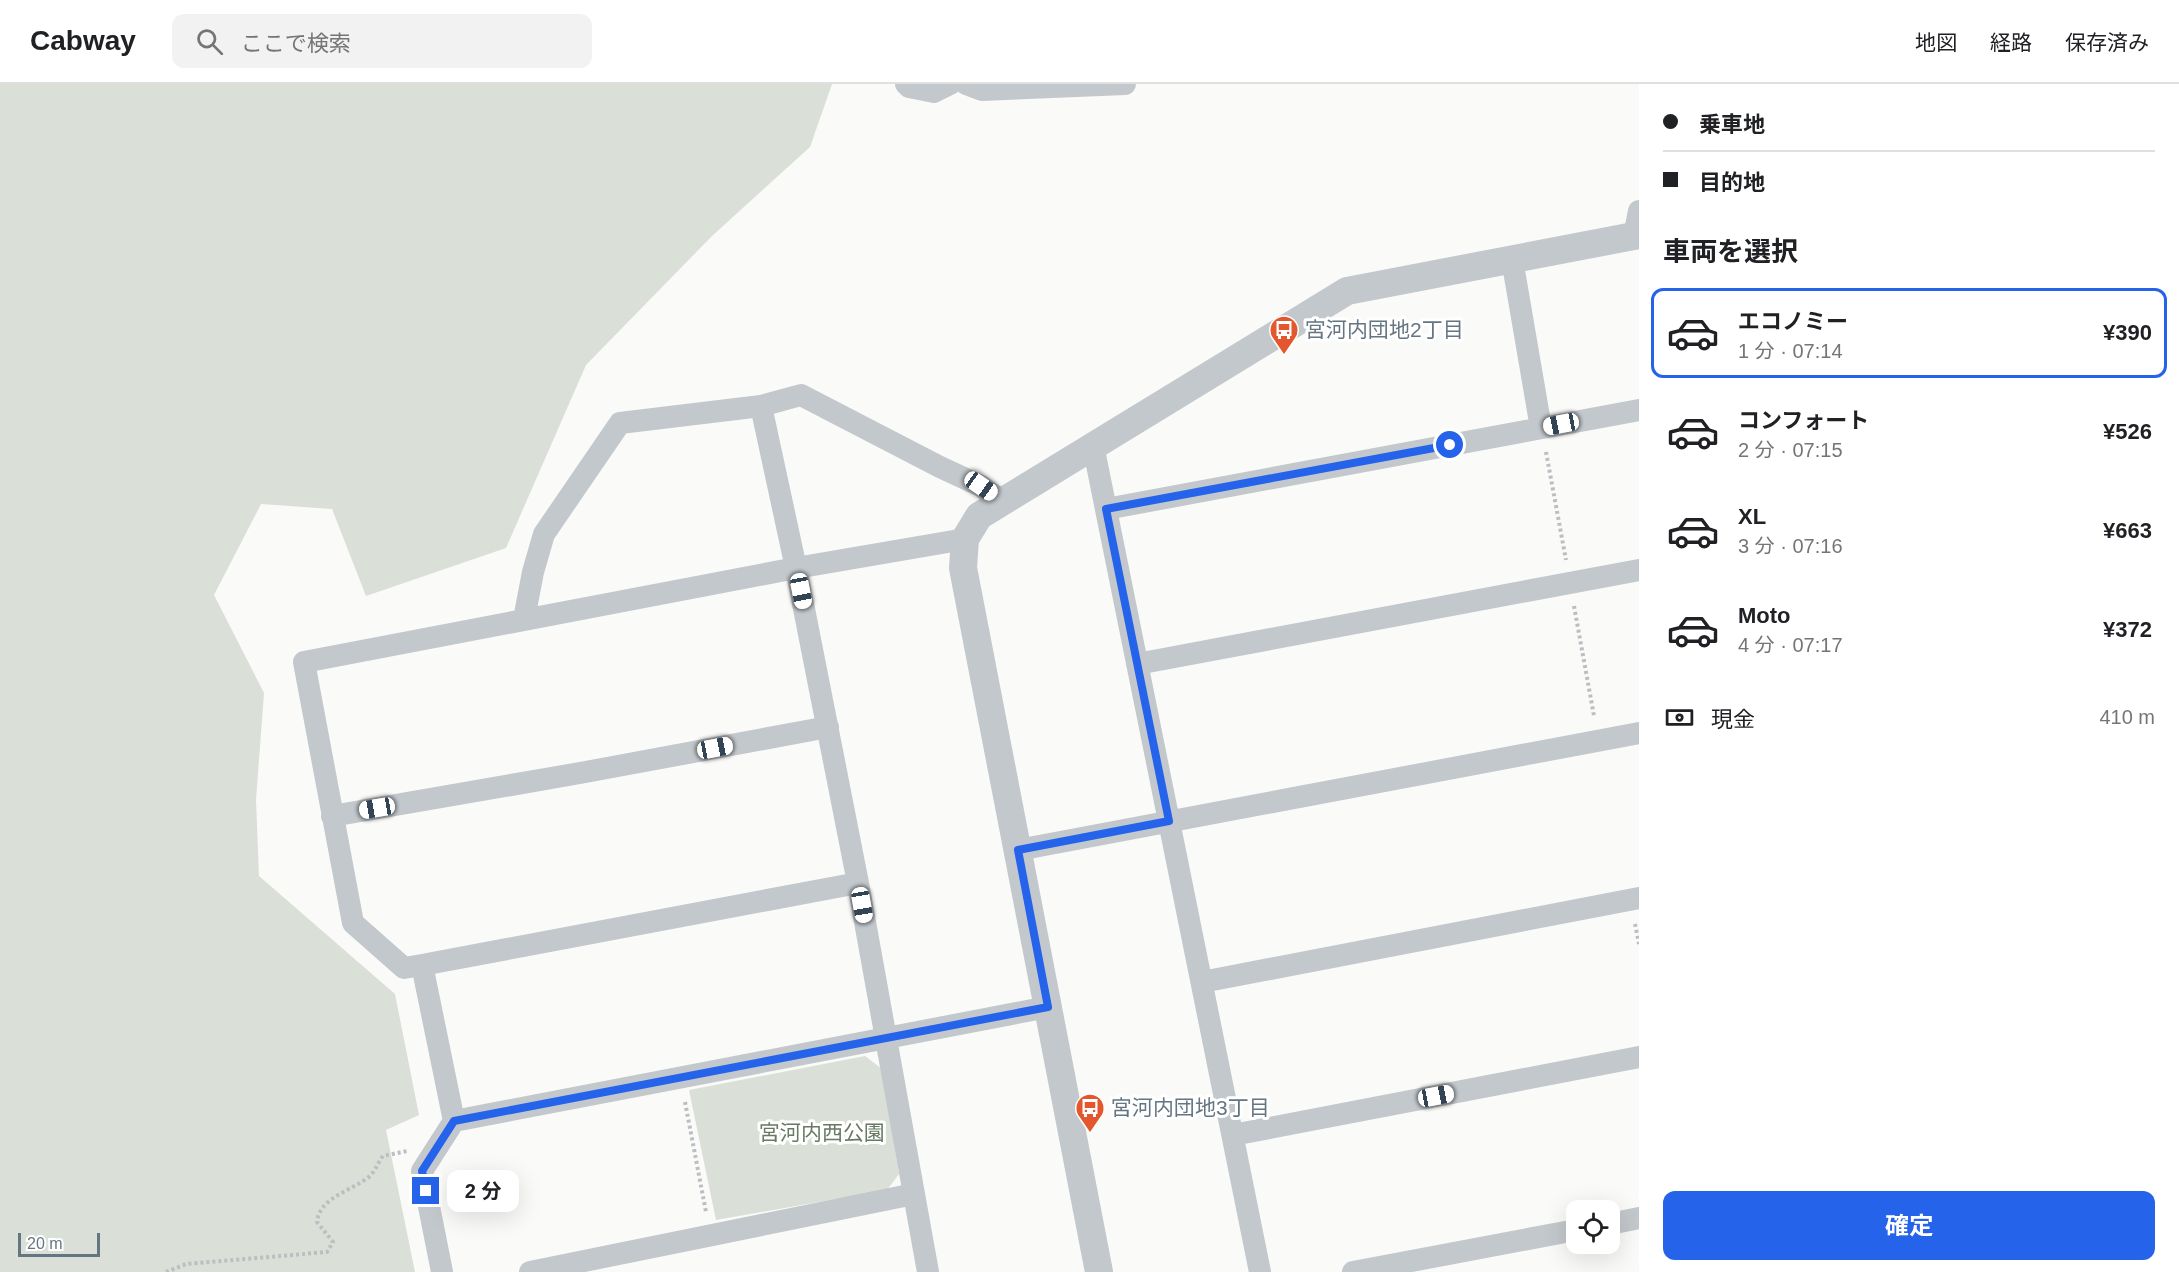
<!DOCTYPE html>
<html lang="ja">
<head>
<meta charset="utf-8">
<style>
  body { margin:0; font-family:Arial,"Noto Sans JP",sans-serif; background:#f2f2f2; color:#202124; height:100vh; display:flex; flex-direction:column; font-size:22px; white-space:nowrap }
  * { box-sizing:border-box; margin:0 }
  p { font-size:20px; color:#757577 }
  .icon { flex:none; width:33px; height:33px; fill:none; stroke:currentColor; stroke-width:2; stroke-linecap:round; stroke-linejoin:round }
  .map { position:relative; flex:1; overflow:hidden }
  .side { display:flex; flex-direction:column; background:#fff; width:540px }
  .side>* { flex:none }
  .top-card { display:grid; align-content:center; height:132px; padding:0 24px; background:#fff }
  .fabs { position:absolute; left:1566px; top:1116px; display:grid; gap:12px }
  .fabs a { display:grid; place-items:center; width:54px; height:54px; border-radius:12px; background:#fff; box-shadow:0 6px 24px #0002; font-size:30px }
  .scale { position:absolute; left:18px; bottom:15px; width:82px; box-sizing:border-box; padding-left:6px; border:3px solid #657683; border-top:0; font-size:16px; line-height:21px; white-space:nowrap; color:#657683; -webkit-text-stroke:4px #fff; paint-order:stroke }
  .end { position:absolute; width:27px; height:27px; margin:-14px; border:8px solid #2563eb; background:#fff; box-shadow:0 0 0 3px #fff }
  .from { border-radius:50% }
  .bubble { position:absolute; height:42px; border-radius:12px; background:#fff; box-shadow:0 6px 24px #0002; font-size:20px; font-weight:700; line-height:42px; text-align:center }
  .car { position:absolute; width:18px; height:36px; margin:-18px -9px; border-radius:8px; box-shadow:0 0 4px 2px #0007; background:linear-gradient(#fff 24%,#345 0 40%,#fff 0 76%,#345 0 86%,#fff 0) }
  .top-card b { display:flex; align-items:center; gap:21px; height:57px; font-size:22px }
  .top-card b+b { border-top:2px solid #e0e0e0 }
  .top-card i { width:15px; height:15px; background:#202124 }
  ul { padding:0; list-style:none }
  li { display:flex; align-items:center; gap:18px; height:90px; margin:0 12px 9px; padding:0 12px; border:3px solid transparent; border-radius:12px }
  li div { flex:1 }
  li b { display:block; font-size:22px }
  li em { font-style:normal; font-weight:700 }
  li.current { border-color:#2563eb }
  li>.icon { width:54px; height:54px; stroke-width:1.5 }
  h2 { padding:0 24px; font-size:27px; line-height:72px }
  .pay { display:flex; align-items:center; gap:15px; height:66px; padding:0 24px; font-size:22px }
  .pay p { margin-inline-start:auto }
  .action { display:flex; gap:12px; margin-top:auto; padding:12px 24px }
  .action a { flex:1; height:69px; border-radius:12px; background:#2563eb; color:#fff; font-size:24px; font-weight:700; line-height:69px; text-align:center }
  header { display:flex; align-items:center; gap:36px; box-sizing:border-box; height:84px; padding:0 30px; background:#fff; border-bottom:2px solid #e0e0e0 }
  header strong { font-size:28px }
  nav { display:flex; gap:33px; margin-inline-start:auto; font-size:21px }
  .search { width:420px; height:54px; background:#f2f2f2; display:flex; align-items:center; gap:15px; box-sizing:border-box; padding:0 21px; border-radius:12px; color:#757577; font-size:22px }
  main { display:flex; flex:1; min-height:0 }
  .map>svg:first-child { display:block }
  .green { fill:#dadfd7 }
  .lines { fill:none; stroke-linecap:round; stroke-linejoin:round }
  .path { stroke:#bbbfc2; stroke-width:4; stroke-dasharray:3 3; stroke-linecap:butt }
  .minor { stroke:#c3c8cc; stroke-width:22 }
  .tertiary { stroke:#c3c8cc; stroke-width:28 }
  .route { stroke:#2563eb; stroke-width:8 }
  .labels { text-anchor:middle; stroke-width:6; stroke-linejoin:round; paint-order:stroke }
  .poi-label { font-size:21px; fill:#657683; stroke:#fff; text-anchor:start }
  .park-label { font-size:21px; fill:#687a64; stroke:#fff }
</style>
</head>
<body>
<header>
<strong>Cabway</strong>
<div class="search"><svg class="icon" aria-label="search" viewBox="0 0 24 24"><circle cx="10" cy="10" r="6"/><path d="M15 15l6 6"/></svg>ここで検索</div>
<nav><a>地図</a><a>経路</a><a>保存済み</a></nav>
</header>
<main>
<div class="map">
<svg width="1639" height="1188" viewBox="0 0 1639 1188">
  <rect width="100%" height="100%" fill="#fafaf8"/>
  <path class="green" d="M0,0h832l-22,63 -98,89 -126,129 -80,183 -140,48 -34,-87 -71,-5 -47,91 50,98 -8,107 3,76 136,118 24,121 -33,15 29,142h-415z
    M865,972l17,13 17,105 -12,16 -171,30 -27,-130z"/>
  <g class="lines">
    <path class="path" d="M1546,368l20,108
      M1574,522l20,110
      M1635,840l4,20
      M685,1018l21,110
      M166,1188l20,-8 141,-12 6,-10 -16,-20c2,-25 37,-32 53,-46 6,-6 8,-14 13,-20l24,-5"/>
    <path class="minor" d="M906,0l3,3 25,5 16,-8
      M966,0l16,6 143,-6
      M1634,152l5,-25
      M1512,175l29,169
      M761,322l35,162 62,315 70,389
      M1093,361l167,827
      M1106,425l533,-99
      M524,535l9,-47 11,-38 76,-111 141,-17 40,-11 139,72 41,19 21,15
      M1137,580l502,-94
      M332,732l248,-43 248,-46
      M1018,766l621,-117
      M422,881l-18,3 -51,-45 -49,-261 492,-94 169,-29
      M1202,898l437,-84
      M454,1037l594,-114
      M1233,1051l406,-78
      M1610,1140l29,-6
      M442,1188l-20,-101 32,-50 -32,-156 436,-82
      M530,1188l384,-78
      M1353,1188l223,-42"/>
    <path class="tertiary" d="M1099,1188l-136,-704 2,-29 14,-23 368,-225 292,-56"/>
  </g>
  <g class="lines">
    <path class="route" d="M426,1107l-4,-20 32,-50 594,-114 -30,-157 151,-29 -63,-312 344,-64"/>
  </g>
  <defs>
    <g id="bus-pin" transform="scale(1.5)"><path d="M0 17L-7.5 6A9.5 9.5 0 1 1 7.5 6Z" fill="#e4572e" stroke="#fff"/><path d="M-5-6H5V4H4V6H2V4H-2V6H-4V4H-5ZM-3.5-4V0h7V-4ZM-3.5 1.2v1.5H-2V1.2ZM2 1.2v1.5H3.5V1.2Z" fill="#fff"/></g>
  </defs>
  <g fill-rule="evenodd">
    <use href="#bus-pin" x="1284" y="246"/>
    <use href="#bus-pin" x="1090" y="1024"/>
  </g>
  <g class="labels">
    <g class="poi-label">
      <text x="1305" y="253">宮河内団地2丁目</text>
      <text x="1111" y="1031">宮河内団地3丁目</text>
    </g>
    <g class="park-label">
      <text x="822" y="1056">宮河内西公園</text>
    </g>
  </g>
</svg>
<div class="fabs">
<a><svg class="icon" aria-label="locate" viewBox="0 0 24 24"><circle cx="12" cy="12" r="6"/><path d="M12 2v4M12 18v4M2 12h4M18 12h4"/></svg></a>
</div>
<div class="scale">20 m</div>
<i class="end from" style="left:1450px;top:361px"></i>
<i class="end" style="left:426px;top:1107px"></i>
<div class="bubble" style="left:447px;top:1086px;width:72px">2 分</div>
<i class="car" style="left:1561px;top:340px;rotate:259deg"></i>
<i class="car" style="left:981px;top:402px;rotate:125deg"></i>
<i class="car" style="left:801px;top:507px;rotate:169deg"></i>
<i class="car" style="left:715px;top:664px;rotate:79deg"></i>
<i class="car" style="left:377px;top:724px;rotate:260deg"></i>
<i class="car" style="left:862px;top:821px;rotate:170deg"></i>
<i class="car" style="left:1436px;top:1012px;rotate:79deg"></i>
</div>
<section class="side">
<div class="top-card">
<b><i class="from"></i>乗車地</b>
<b><i></i>目的地</b>
</div>
<h2>車両を選択</h2>
<ul>
<li class="current"><svg class="icon" aria-label="car" viewBox="0 0 24 24"><path d="M5 17H2v-5l4-1 3-4h7l3 4 3 1v5h-3M9 17h6M6 11h13"/><circle cx="7" cy="17" r="2"/><circle cx="17" cy="17" r="2"/></svg><div><b>エコノミー</b><p>1 分 · 07:14</p></div><em>¥390</em></li>
<li><svg class="icon" aria-label="car" viewBox="0 0 24 24"><path d="M5 17H2v-5l4-1 3-4h7l3 4 3 1v5h-3M9 17h6M6 11h13"/><circle cx="7" cy="17" r="2"/><circle cx="17" cy="17" r="2"/></svg><div><b>コンフォート</b><p>2 分 · 07:15</p></div><em>¥526</em></li>
<li><svg class="icon" aria-label="car" viewBox="0 0 24 24"><path d="M5 17H2v-5l4-1 3-4h7l3 4 3 1v5h-3M9 17h6M6 11h13"/><circle cx="7" cy="17" r="2"/><circle cx="17" cy="17" r="2"/></svg><div><b>XL</b><p>3 分 · 07:16</p></div><em>¥663</em></li>
<li><svg class="icon" aria-label="car" viewBox="0 0 24 24"><path d="M5 17H2v-5l4-1 3-4h7l3 4 3 1v5h-3M9 17h6M6 11h13"/><circle cx="7" cy="17" r="2"/><circle cx="17" cy="17" r="2"/></svg><div><b>Moto</b><p>4 分 · 07:17</p></div><em>¥372</em></li>
</ul>
<div class="pay"><svg class="icon" aria-label="cash" viewBox="0 0 24 24"><path d="M3 7h18v10H3z"/><circle cx="12" cy="12" r="2"/></svg>現金<p>410 m</p></div>
<div class="action"><a>確定</a></div>
</section>
</main>
</body>
</html>
